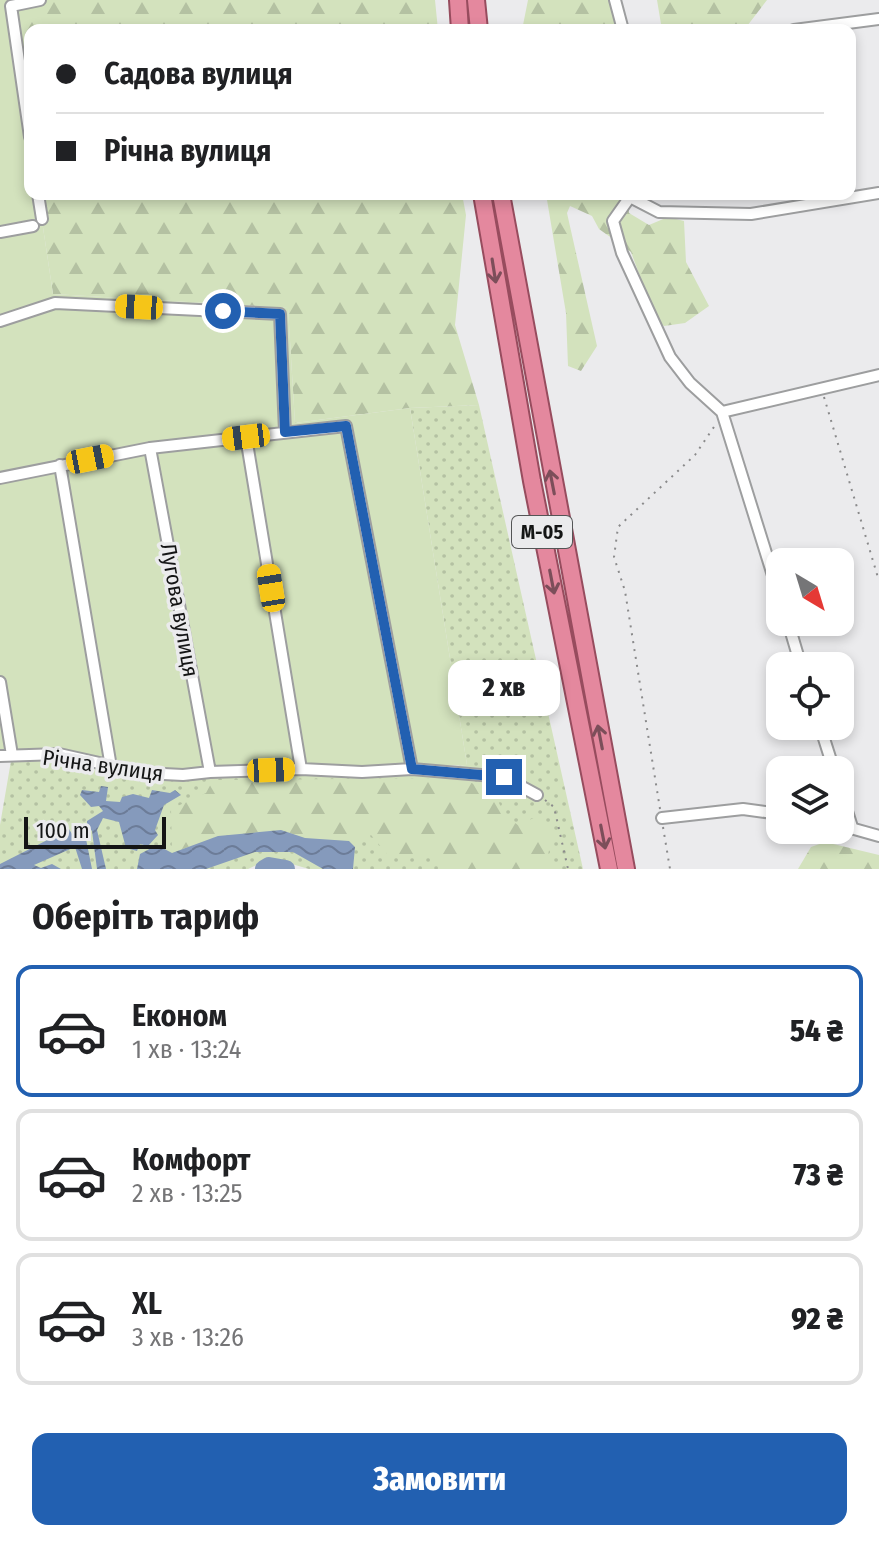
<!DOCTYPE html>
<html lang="uk">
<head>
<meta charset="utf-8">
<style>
  body { margin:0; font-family:"Fira Sans Condensed",sans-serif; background:#f6f6f6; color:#202124; height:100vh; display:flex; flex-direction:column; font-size:30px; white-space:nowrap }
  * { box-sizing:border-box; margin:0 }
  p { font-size:26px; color:#757577 }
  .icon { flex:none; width:44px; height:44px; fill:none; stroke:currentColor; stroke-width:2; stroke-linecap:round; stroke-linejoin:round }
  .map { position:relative; height:869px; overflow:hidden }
  .drawer { display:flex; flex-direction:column; background:#fff; flex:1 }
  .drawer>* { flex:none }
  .top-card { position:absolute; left:24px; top:24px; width:832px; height:176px; border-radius:16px; box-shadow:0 4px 12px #0003; display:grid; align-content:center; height:176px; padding:0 32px; background:#fff }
  .needle { width:52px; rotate:142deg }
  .controls { position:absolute; left:766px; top:548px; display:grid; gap:16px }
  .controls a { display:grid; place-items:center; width:88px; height:88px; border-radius:16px; background:#fff; box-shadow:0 4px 12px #0003; font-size:40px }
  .scale { position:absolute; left:24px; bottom:20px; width:142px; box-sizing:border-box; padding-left:8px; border:4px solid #141515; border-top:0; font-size:22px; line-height:28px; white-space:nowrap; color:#141515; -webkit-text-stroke:6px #ebebed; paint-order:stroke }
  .end { position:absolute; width:36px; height:36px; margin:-18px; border:10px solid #2260b1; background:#fff; box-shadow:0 0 0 4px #fff }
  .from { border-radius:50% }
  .bubble { position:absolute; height:56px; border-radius:16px; background:#fff; box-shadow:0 4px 12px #0003; font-size:26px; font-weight:800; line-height:56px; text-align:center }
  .car { position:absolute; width:24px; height:48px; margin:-24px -12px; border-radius:10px; box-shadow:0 0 6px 2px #0007; background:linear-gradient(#f5c518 24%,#345 0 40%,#f5c518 0 76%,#345 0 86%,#f5c518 0) }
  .top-card b { display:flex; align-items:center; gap:28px; height:76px; font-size:30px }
  .top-card b+b { border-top:2px solid #e0e0e0 }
  .top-card i { width:20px; height:20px; background:#202124 }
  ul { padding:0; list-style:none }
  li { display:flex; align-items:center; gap:24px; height:132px; margin:0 16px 12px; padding:0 16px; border:4px solid #e0e0e0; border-radius:16px }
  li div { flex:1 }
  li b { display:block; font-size:30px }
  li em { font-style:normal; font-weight:800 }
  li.on { border-color:#2260b1 }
  li>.icon { width:72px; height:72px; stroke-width:1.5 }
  h2 { padding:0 32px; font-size:36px; line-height:96px }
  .cta { display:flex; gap:16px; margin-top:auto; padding:16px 32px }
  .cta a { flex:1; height:92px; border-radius:16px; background:#2260b1; color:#fff; font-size:32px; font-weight:800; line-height:92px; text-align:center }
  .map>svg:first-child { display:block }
  .grass { fill:url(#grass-dots) }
  .forest { fill:url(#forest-firs) }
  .garden { fill:#d3e2bd }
  .water { fill:url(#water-waves) }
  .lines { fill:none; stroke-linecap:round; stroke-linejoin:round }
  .river { stroke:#859abc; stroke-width:18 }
  .minor-casing { stroke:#9d9e9f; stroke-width:14 }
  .trunk-casing { stroke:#974c5e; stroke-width:20 }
  .path { stroke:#8a8a8b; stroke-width:2; stroke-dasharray:2 6; stroke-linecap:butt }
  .minor { stroke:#fff; stroke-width:10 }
  .trunk { stroke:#e4889e; stroke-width:16 }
  .oneway { stroke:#7c4e5a }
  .route { stroke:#2260b1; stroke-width:10 }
  .labels { text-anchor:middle; stroke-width:7; stroke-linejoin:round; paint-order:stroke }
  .shield { fill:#ebebed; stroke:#545556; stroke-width:2 }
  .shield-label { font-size:20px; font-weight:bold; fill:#141515 }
  .street-label { font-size:22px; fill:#141515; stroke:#ebebed }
</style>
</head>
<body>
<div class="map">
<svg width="879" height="869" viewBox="0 0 879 869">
  <defs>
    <pattern id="grass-dots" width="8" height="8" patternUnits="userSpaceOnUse" patternTransform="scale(2)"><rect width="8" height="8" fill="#d3e2bd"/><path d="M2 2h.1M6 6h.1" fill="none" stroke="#b4c1a2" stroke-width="1.8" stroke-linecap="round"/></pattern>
    <pattern id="forest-firs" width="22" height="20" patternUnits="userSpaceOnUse" patternTransform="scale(2)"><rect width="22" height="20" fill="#d3e2bd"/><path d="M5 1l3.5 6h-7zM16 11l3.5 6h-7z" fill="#b4c1a2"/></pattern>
    <pattern id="water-waves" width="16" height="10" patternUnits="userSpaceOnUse" patternTransform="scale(2)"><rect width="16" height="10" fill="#859abc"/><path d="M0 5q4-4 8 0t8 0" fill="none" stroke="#6c7c98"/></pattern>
  </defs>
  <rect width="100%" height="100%" fill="#ebebed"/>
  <path class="grass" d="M479,405l104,464h-274l-38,-11 -23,11h-248v-44l12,-70 400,14 55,-4 -57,-357z"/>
  <path class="forest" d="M35,0h400l3,30h-408v107l-19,-131z
    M528,0h90l-6,6 4,24h-94z
    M657,0h110l-23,30h-82z
    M38,194h424l4,21 -11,110 24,80 -69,3 -115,15 -7,-115 -235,-14z
    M546,194h82l1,19 20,12 19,-8 16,4 2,41 23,44 -24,17 -21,3 -8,-6 -25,-68 -32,-23 -7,-13 -22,-10 -3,7 30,133 -16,25 -13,-5 -2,-53z
    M459,778l35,14 11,24 13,9 18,-8 16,19 -4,19 7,14h-114l-6,-15 -47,1 -17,-20 -22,6 -44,-3 -24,-8 -63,6 -46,17 -1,-44 35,-16 7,-13z
    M825,842l54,13v14h-81l13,-22z"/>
  <path class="garden" d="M0,0h35l-24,6 19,131v57h8l15,100 235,14 7,115 115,-15 57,357 -284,10 -124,-21 -59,2z"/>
  <path class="water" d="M101,786l7,1 -2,14 14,1 2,-5 11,-3 16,4 3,-8 18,3 5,-3 6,5 -17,10 -9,25 3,5 -10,11 -8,-2 -3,7 -11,-3 -7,-26 -16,-4 -6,12 9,39h-9l-5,-38 -5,-6v-4l16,-10 -4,-5 -8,1 -11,-12 2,-5 17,2z
    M69,829l6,10 8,-4 3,4 6,30h-10l-7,-22 -41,18 7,3 11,-4 9,5h-61v-5z
    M281,830l24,8 44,3 6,6 -2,22h-30l-30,-17h-38l-49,17h-69l3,-15 17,-9 15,8 46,-17z"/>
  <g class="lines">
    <path class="river" d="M264,869l5,-3 17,3"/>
    <g class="minor-casing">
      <path id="minor" d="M615,0l8,30
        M794,30l85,-11
        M30,137l-19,-131 29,-6
        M38,194l4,25
        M632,194l-19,27 9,32 48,104 20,26 32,29 58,186
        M632,198l27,14 92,2 128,-21
        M0,232l33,-6
        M0,321l55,-18 225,11 5,118
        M722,412l157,-37
        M246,437l55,332
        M150,448l60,324
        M60,465l51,302
        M0,478l150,-30 196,-22 66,343
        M788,622l13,44
        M0,682l12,73
        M820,726l14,44
        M0,756l59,-2 85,19 39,2 27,-3 91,-3 61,3 50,-3 92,8 33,18
        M840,789l12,38
        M662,818l81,-9 37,5
        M840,825l39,11"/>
    </g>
    <g class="trunk-casing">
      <path id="trunk" d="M458,0l2,30
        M476,0l3,30
        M482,194l50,287 77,388
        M501,194l125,675"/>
    </g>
    <path class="path" d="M824,397l55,184
      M545,800l9,7 14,62
      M660,809l-35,-218 -11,-34 4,-30 77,-72 21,-31
      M663,827l7,42"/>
    <use href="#minor" class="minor"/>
    <use href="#trunk" class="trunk"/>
  </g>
  <defs><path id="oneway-shaft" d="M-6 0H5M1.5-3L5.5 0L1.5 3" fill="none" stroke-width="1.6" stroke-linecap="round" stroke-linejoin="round" transform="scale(2)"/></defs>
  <g class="oneway">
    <use href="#oneway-shaft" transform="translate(494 271) rotate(81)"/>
    <use href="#oneway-shaft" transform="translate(552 482) rotate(-101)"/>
    <use href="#oneway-shaft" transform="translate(552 582) rotate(79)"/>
    <use href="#oneway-shaft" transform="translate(600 737) rotate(-101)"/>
    <use href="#oneway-shaft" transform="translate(603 837) rotate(79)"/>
  </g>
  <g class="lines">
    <path class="route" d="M223,311l57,3 5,118 61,-6 66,343 92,8"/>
  </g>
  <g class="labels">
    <rect class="shield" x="512" y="516" width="60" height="32" rx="6"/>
    <g class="shield-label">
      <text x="542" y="539">М-05</text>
    </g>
    <g class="street-label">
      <text transform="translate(180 610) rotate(80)" y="8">Лугова вулиця</text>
      <text transform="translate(103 765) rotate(8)" y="8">Річна вулиця</text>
    </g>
  </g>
</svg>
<div class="controls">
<a><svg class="needle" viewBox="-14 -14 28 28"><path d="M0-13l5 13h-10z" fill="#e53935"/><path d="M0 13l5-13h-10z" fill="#757577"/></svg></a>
<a><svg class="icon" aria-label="locate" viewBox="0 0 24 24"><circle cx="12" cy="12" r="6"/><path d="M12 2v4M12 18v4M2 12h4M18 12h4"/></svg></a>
<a><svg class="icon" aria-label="layers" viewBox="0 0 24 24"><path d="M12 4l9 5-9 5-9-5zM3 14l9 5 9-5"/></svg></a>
</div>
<div class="scale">100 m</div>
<i class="end from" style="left:223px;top:311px"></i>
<i class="end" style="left:504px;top:777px"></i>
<div class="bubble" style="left:448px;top:660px;width:112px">2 хв</div>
<i class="car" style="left:139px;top:307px;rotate:273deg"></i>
<i class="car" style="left:246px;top:437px;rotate:263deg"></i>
<i class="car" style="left:90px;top:459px;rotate:79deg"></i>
<i class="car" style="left:271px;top:588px;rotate:351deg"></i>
<i class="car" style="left:271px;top:770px;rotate:88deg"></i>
<div class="top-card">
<b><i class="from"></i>Садова вулиця</b>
<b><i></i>Річна вулиця</b>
</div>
</div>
<section class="drawer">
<h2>Оберіть тариф</h2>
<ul>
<li class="on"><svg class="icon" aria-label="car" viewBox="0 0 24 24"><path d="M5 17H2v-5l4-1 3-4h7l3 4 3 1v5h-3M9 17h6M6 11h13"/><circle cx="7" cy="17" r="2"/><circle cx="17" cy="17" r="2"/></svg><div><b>Економ</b><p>1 хв · 13:24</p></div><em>54 ₴</em></li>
<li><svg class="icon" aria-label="car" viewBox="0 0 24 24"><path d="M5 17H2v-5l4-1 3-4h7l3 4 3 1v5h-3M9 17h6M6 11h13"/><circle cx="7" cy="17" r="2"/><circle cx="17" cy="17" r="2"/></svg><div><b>Комфорт</b><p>2 хв · 13:25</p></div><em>73 ₴</em></li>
<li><svg class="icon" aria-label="car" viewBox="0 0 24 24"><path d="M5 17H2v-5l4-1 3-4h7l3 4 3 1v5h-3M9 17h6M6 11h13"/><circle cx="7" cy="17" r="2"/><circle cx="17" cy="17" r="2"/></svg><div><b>XL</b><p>3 хв · 13:26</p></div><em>92 ₴</em></li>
</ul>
<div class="cta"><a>Замовити</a></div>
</section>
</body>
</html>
